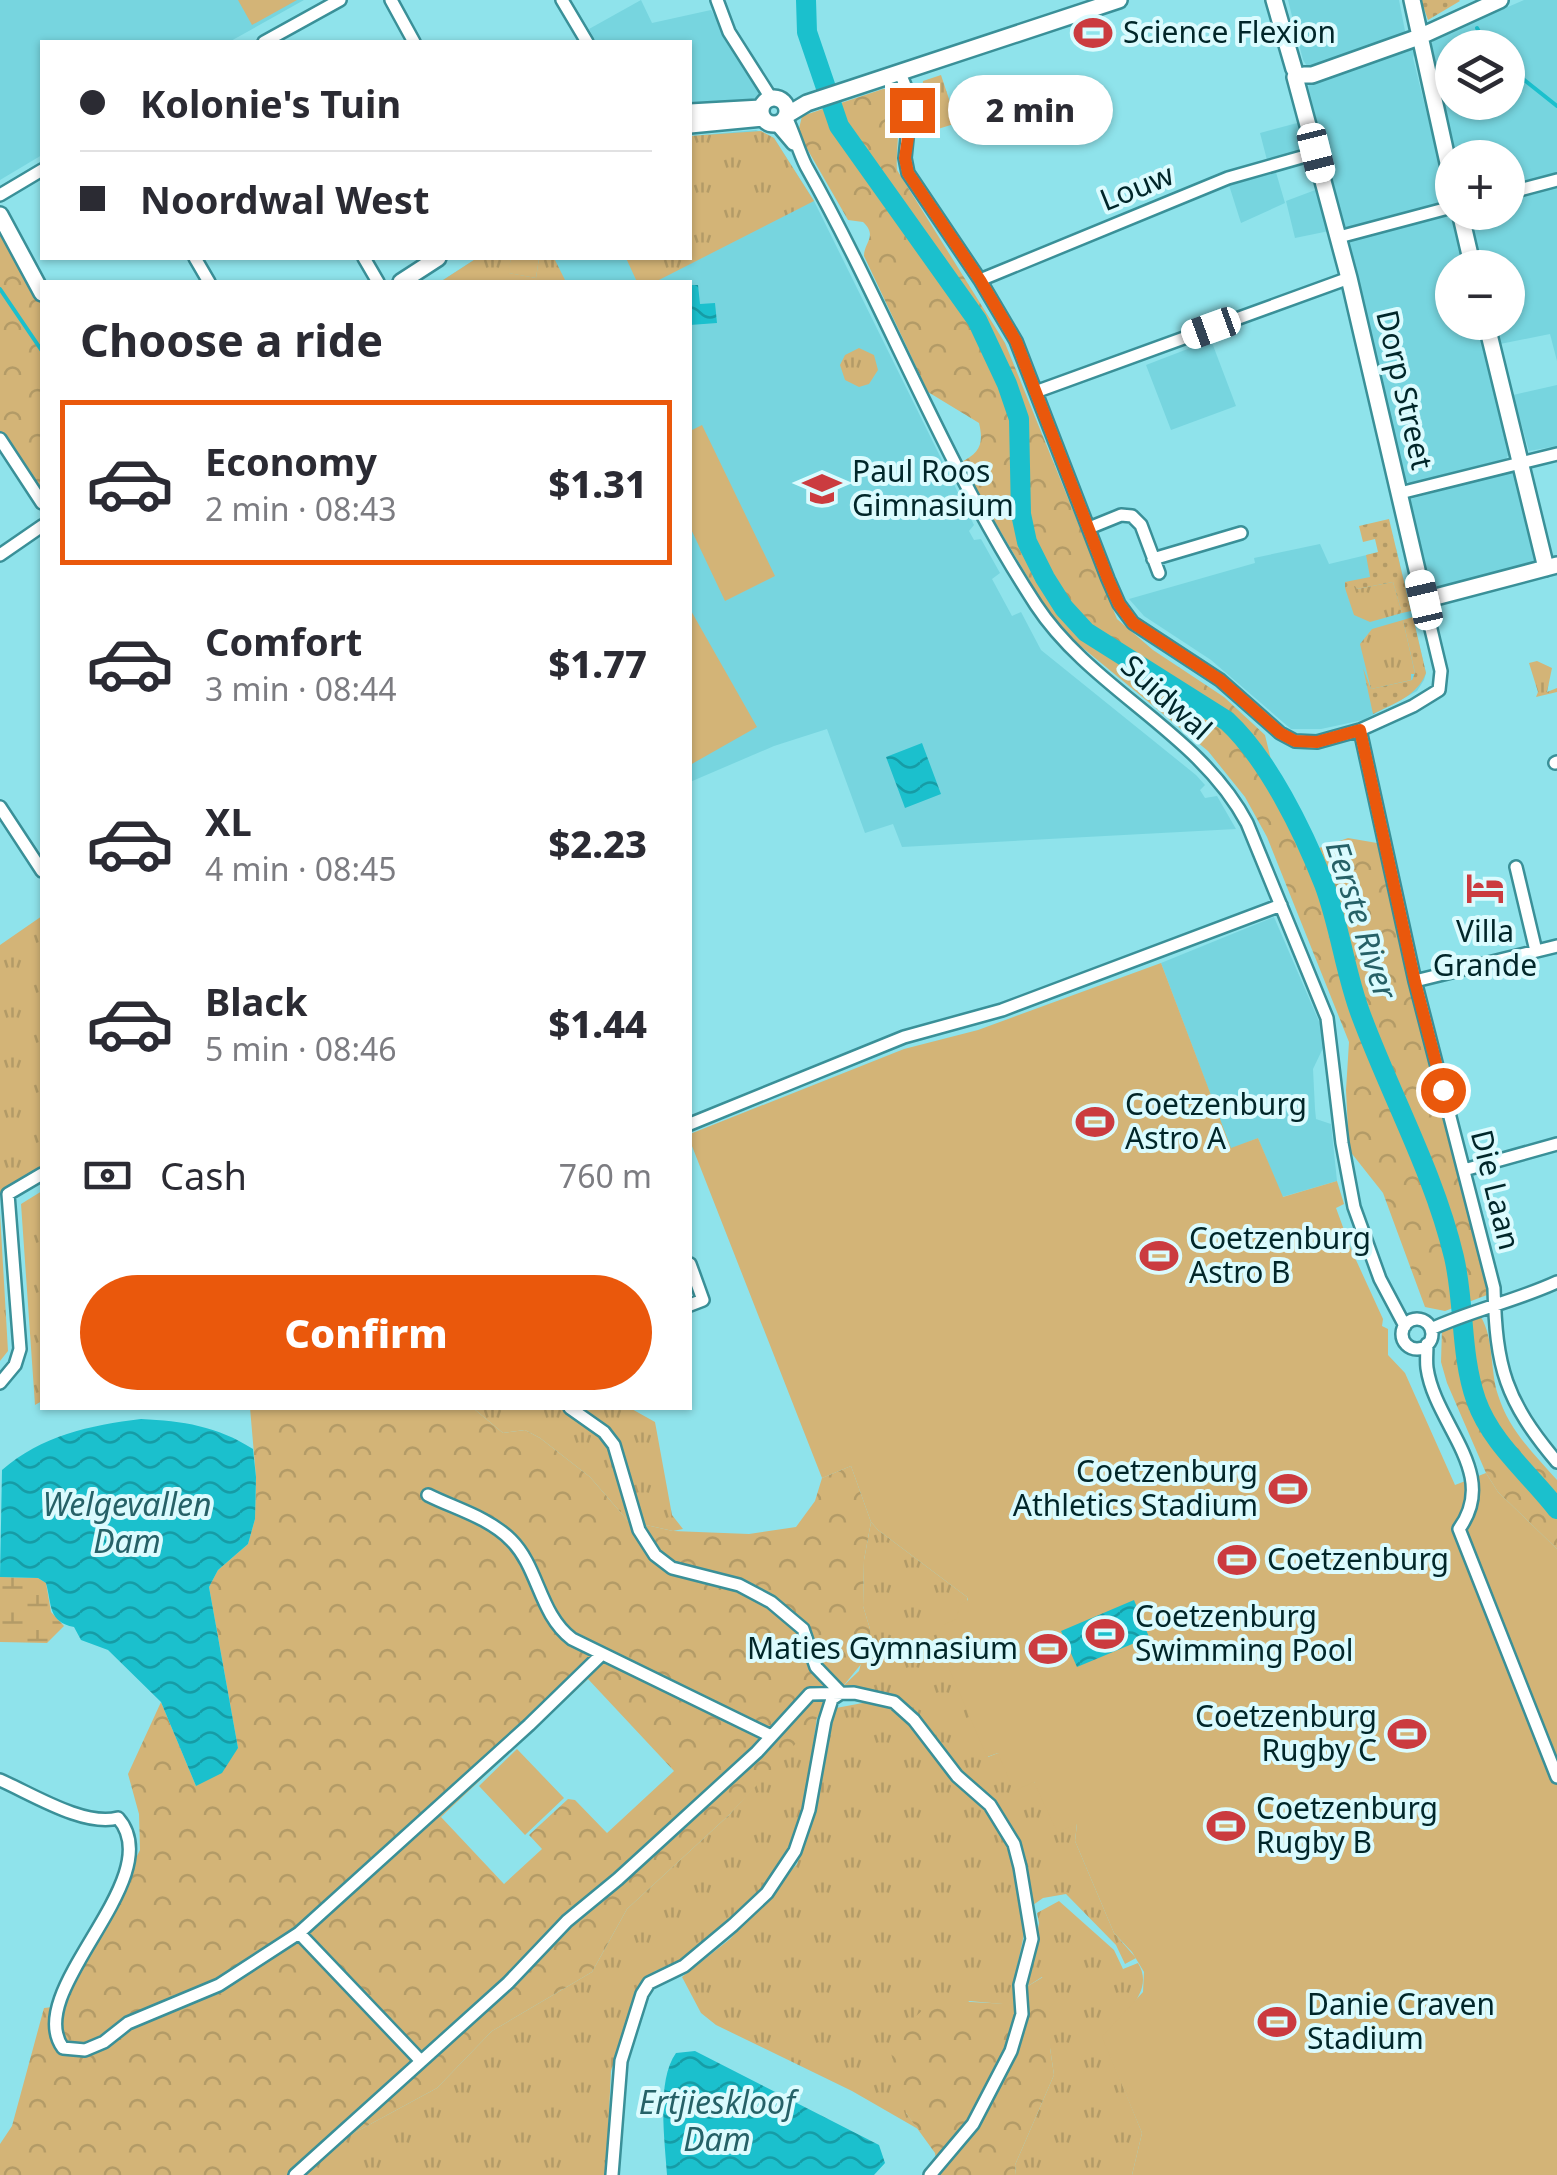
<!DOCTYPE html>
<html lang="en">
<head>
<meta charset="utf-8">
<style>
  body { margin:0; font-family:"Noto Sans",sans-serif; background:#f7f7f7; color:#2b2b33; height:100vh; display:flex; flex-direction:column; font-size:38px; white-space:nowrap }
  * { box-sizing:border-box; margin:0 }
  p { font-size:32px; color:#7c7c81 }
  .icon { flex:none; width:55px; height:55px; fill:none; stroke:currentColor; stroke-width:2; stroke-linecap:round; stroke-linejoin:round }
  .map { position:relative; flex:1; overflow:hidden }
  .panel { position:absolute; left:40px; top:280px; width:652px; height:1130px; display:flex; flex-direction:column; background:#fff; border-radius:0px; box-shadow:0 2px 8px #0004 }
  .panel>* { flex:none }
  .top-card { position:absolute; left:40px; top:40px; width:652px; height:220px; border-radius:0px; box-shadow:0 2px 8px #0004; display:grid; align-content:center; height:220px; padding:0 40px; background:#fff }
  .fabs { position:absolute; left:1435px; top:30px; display:grid; gap:20px }
  .fabs a { display:grid; place-items:center; width:90px; height:90px; border-radius:50%; background:#fff; box-shadow:0 2px 8px #0004; font-size:50px }
  .end { position:absolute; width:45px; height:45px; margin:-22px; border:12px solid #ea580c; background:#fff; box-shadow:0 0 0 5px #fff }
  .from { border-radius:50% }
  .bubble { position:absolute; height:70px; border-radius:35px; background:#fff; box-shadow:0 2px 8px #0004; font-size:32px; font-weight:800; line-height:70px; text-align:center }
  .car { position:absolute; width:30px; height:60px; margin:-30px -15px; border-radius:12px; box-shadow:0 0 8px 2px #0007; background:linear-gradient(#fff 24%,#345 0 40%,#fff 0 76%,#345 0 86%,#fff 0) }
  .top-card b { display:flex; align-items:center; gap:35px; height:95px; font-size:38px }
  .top-card b+b { border-top:2px solid #e1e1e2 }
  .top-card i { width:25px; height:25px; background:#2b2b33 }
  ul { padding:0; list-style:none }
  li { display:flex; align-items:center; gap:30px; height:165px; margin:0 20px 15px; padding:0 20px; border:5px solid transparent; border-radius:0px }
  li div { flex:1 }
  li b { display:block; font-size:38px }
  li em { font-style:normal; font-weight:800 }
  li.current { border-color:#ea580c }
  li>.icon { width:90px; height:90px; stroke-width:1.5 }
  h2 { padding:0 40px; font-size:45px; line-height:120px }
  .pay { display:flex; align-items:center; gap:25px; height:110px; padding:0 40px; font-size:38px }
  .pay p { margin-inline-start:auto }
  .action { display:flex; gap:20px; margin-top:auto; padding:20px 40px }
  .action a { flex:1; height:115px; border-radius:60px; background:#ea580c; color:#fff; font-size:40px; font-weight:800; line-height:115px; text-align:center }
  .map>svg:first-child { display:block }
  .built { fill:#77d5df; fill-rule:evenodd }
  .grass { fill:url(#grass-tufts) }
  .forest { fill:url(#forest-crowns); fill-rule:evenodd }
  .wetland { fill:url(#wetland-marsh) }
  .garden { fill:url(#garden-dots) }
  .pitch { fill:#d3b477 }
  .water { fill:url(#water-waves) }
  .lines { fill:none; stroke-linecap:round; stroke-linejoin:round }
  .stream { stroke:#1bc0cd; stroke-width:4 }
  .river { stroke:#1bc0cd; stroke-width:20 }
  .street-casing { stroke:#3a9098; stroke-width:16 }
  .secondary-casing { stroke:#3a9098; stroke-width:20 }
  .street { stroke:#fff; stroke-width:11 }
  .secondary { stroke:#fff; stroke-width:15 }
  .route { stroke:#ea580c; stroke-width:12 }
  .labels { text-anchor:middle; stroke-width:8; stroke-linejoin:round; paint-order:stroke }
  .poi-label { font-size:30px; fill:#012629; stroke:#dbfbfe; text-anchor:start }
  .street-label { font-size:30px; fill:#012629; stroke:#dbfbfe }
  .water-label { font-size:32px; font-style:italic; fill:#266167; stroke:#dbfbfe }
</style>
</head>
<body>
<div class="map">
<svg width="1557" height="2175" viewBox="0 0 1557 2175">
  <defs>
    <pattern id="grass-tufts" width="24" height="20" patternUnits="userSpaceOnUse" patternTransform="scale(2.5)"><rect width="24" height="20" fill="#d3b477"/><path d="M3 7l-1-3M5 7V3M7 7l1-3M15 17l-1-3M17 17v-4M19 17l1-3" fill="none" stroke="#b39b67"/></pattern>
    <pattern id="forest-crowns" width="20" height="18" patternUnits="userSpaceOnUse" patternTransform="scale(2.5)"><rect width="20" height="18" fill="#d3b477"/><path d="M2 6a3 3 0 1 1 6 0M12 15a3 3 0 1 1 6 0" fill="none" stroke="#b39b67"/></pattern>
    <pattern id="wetland-marsh" width="20" height="14" patternUnits="userSpaceOnUse" patternTransform="scale(2.5)"><rect width="20" height="14" fill="#d3b477"/><path d="M1 5h8M5 5V1M11 12h8M15 12V8" fill="none" stroke="#b39b67"/></pattern>
    <pattern id="garden-dots" width="8" height="8" patternUnits="userSpaceOnUse" patternTransform="scale(2.5)"><rect width="8" height="8" fill="#d3b477"/><path d="M2 2h.1M6 6h.1" fill="none" stroke="#b39b67" stroke-width="1.8" stroke-linecap="round"/></pattern>
    <pattern id="water-waves" width="16" height="10" patternUnits="userSpaceOnUse" patternTransform="scale(2.5)"><rect width="16" height="10" fill="#1bc0cd"/><path d="M0 5q4-4 8 0t8 0" fill="none" stroke="#169ca6"/></pattern>
  </defs>
  <rect width="100%" height="100%" fill="#8fe3eb"/>
  <path class="built" d="M0,0h304l-75,42h-187v113l-42,25z
    M641,0l11,23 59,-13 49,83 -3,8 -67,7v-66h-94l-7,-13z
    M1288,0h111l7,36 -97,33 -6,-9z
    M1524,0h33v174l-49,11v-27l-53,-1 -26,-107 5,-11zM1452,48h56v54h-56z
    M1409,47l6,5 -2,6 35,141 -4,4 -100,26 -36,-143 8,-6 80,-25 3,-5z
    M1301,122l5,24 -2,3 -37,11 -7,-27z
    M756,130l18,8 40,63 160,324 -5,6 5,9 7,-1 19,34 -8,6 20,37 9,-4 20,38 155,125 9,10 -5,5 5,8 12,-2 19,33 -334,18 -9,-23 -28,9 -38,-104 -53,17 -84,36v-500h-250l37,-24h213v-122z
    M1275,169l10,34 -44,20 -13,-41z
    M1557,186v175l-7,-27 -50,10 -5,-21 13,-1v-54l-26,-1 -13,-53 39,-2v-13z
    M1318,189l11,42 -34,7 -9,-37z
    M1444,215l11,8 12,44 -15,1v54l28,1 31,127 -5,9 -96,24 -6,-2 -57,-233 3,-8z
    M1211,340l25,66 -65,24 -25,-65z
    M1557,385v61l-28,5 -16,-56z
    M1511,471l6,5 19,84 -3,3 -89,24 -12,-1 -5,-6 -19,-77 3,-4z
    M1320,544l9,20 67,-16 17,70 13,55 -2,7 -7,11 -54,29 -42,9h-30l-80,-69 -67,-44 -15,-17 126,-36 -1,-5z
    M1274,917l50,116v13l-11,23 2,40 1,10 15,5 6,57 -55,16 -24,-59 -27,11 -70,-186z"/>
  <path class="grass" d="M941,75l16,48 -38,12 4,-54z
    M761,131l13,7 40,63 -159,81h-18l-11,-24h64v-122z
    M477,258h34l-2,15 27,5 3,-20h15l12,24h-126z
    M859,348l15,7 4,15 -9,14 -10,3 -14,-7 -5,-15 5,-10z
    M1393,582l9,31 -32,9 -16,-7 -9,-27 10,-3 2,4z
    M1403,620l12,54h-4v6l-40,9 -11,-45 12,-15z
    M1537,661l15,7 -5,24 10,-4v4l-21,5 2,-5 -9,-29z
    M42,916v252l-42,25v-248z
    M42,1191v210l-7,4 -14,-201z
    M0,1213l8,138 -8,10z
    M473,1408h157l25,14 17,93 11,14 -10,2 -45,-10 -38,-44 -50,-39 -15,-8 -22,3z
    M871,1522l7,8 89,67 21,160 10,-4 36,29 43,41 -2,18 39,92 22,25 -11,6 -9,-19 -50,-51 -23,4 -10,7 -11,-56 -61,-73 -32,-49 -16,-18 -26,-16 -46,-5 18,-17 11,-42 -7,-23 1,-46z
    M868,1702c44,6 55,45 82,75 8,9 21,13 29,23 27,33 40,73 45,114 4,29 -14,57 -10,91l-45,-4 -63,112 12,16 -66,-38 -136,-66 -15,-12 -19,-36 48,-38 67,-75 9,-25 22,-115 8,-16z
    M817,1717l-14,101 -6,21 -28,44 -27,28 -38,32 -26,19 -23,9 -16,17 -28,83 -5,104h-302l26,-29 107,-58 55,-57 100,-59 35,-63 102,-94z
    M1059,1901l55,49 9,19 15,-6c18,29 -17,54 -35,74l39,96 -10,42h-116l-1,-10 39,-90 -4,-27 -1,-60 -7,-11 -14,9 11,-63 -2,-10z"/>
  <path class="forest" d="M883,89h8c14,18 4,56 6,81l108,173 112,276 36,31 71,47 41,38 7,29 47,84 29,-10 29,5 108,430 2,22 -42,16 -20,-4 -42,-114 -34,-43 -3,-60 3,-48 -82,-205 -22,-40 -37,-46 -130,-107 -31,-34 -87,-147c20,-10 24,-19 19,-40l-51,-31 -64,-136c0,-14 14,-20 -1,-34l-15,-2 -50,-87 4,-17z
    M0,226l42,79v189l-42,-62z
    M1474,1315l7,2c13,22 9,53 17,78 11,35 35,58 59,85v69l-59,-57 -12,-19 -39,-90 -6,-21 1,-33z
    M250,1408h223l30,25 22,-3 15,8 50,39 38,44 45,10 76,3 47,-7 19,-26 7,-23 29,-12 20,56 -7,38 -1,46 7,23 1,23 -72,88 -70,75 -102,94 -35,63 -100,59 -55,57 -107,58 -26,29h-304v-31l12,-18 32,-118 18,-2 78,-156 -1,-36 -11,-40 33,-72 35,84 42,-38 -29,-161 9,-17 30,-26 7,-25 1,-42zM588,1679l86,92 -67,62 -32,-33 -7,-1 -39,36 13,14 -38,35 -63,-67z
    M1043,1977l7,11v60l4,27 -39,90 1,10h-78l-3,-22 -29,-40 -15,-60 14,-27 29,-26 93,5 1,-19z"/>
  <path class="wetland" d="M0,1577l38,1 8,5 5,29 13,14 -17,17 -47,-1z"/>
  <path class="garden" d="M1421,0h38l1,1 -32,19z
    M1389,519l22,92 -9,2 -9,-31 -36,7 -2,-3 -10,2v-6l25,-5 -4,-22 12,-3 -3,-13 -12,3 -4,-16z
    M1413,617l13,56c-9,23 -31,30 -53,41l-10,-46 8,21 41,-9 3,-7 -12,-53z"/>
  <path class="pitch" d="M238,0h59l-45,25z
    M511,258h28l-3,20 -28,-5z
    M702,425l73,151 -50,25 -35,-74v-96z
    M690,609l67,118 -67,38z
    M1161,963l70,185 27,-10 25,59 54,-16 7,23 -8,4 15,41 32,70 -1,7 6,3v26l17,18 50,112 31,-12 12,19 59,57v626h-425l10,-42 -40,-96 41,-45 1,-20 -12,-20 -18,-19 -39,-92 2,-17 -20,8 -23,-50 -20,9 -16,-38 -11,4 -39,-91 -9,-33 4,-8 14,-6 2,-13 9,-6 -1,-3 -89,-67 -7,-8 -20,-56 -29,12 -132,-337v-7l214,-85 74,-19z
    M517,1749l47,49 -39,37 -46,-49z"/>
  <path class="water" d="M690,285h8l2,19 15,-1 2,20 -27,2z
    M922,743l19,51 -36,14 -19,-51z
    M141,1419c42,2 76,7 112,30l3,28 -1,42 -7,25 -30,26 -9,17 29,161 -16,25 -26,13 -35,-84 -53,-52 -27,-10 -7,-13c-26,-5 -22,-22 -28,-44l-8,-5 -38,-1 2,-107c39,-34 88,-45 139,-51z
    M1134,1600l15,37 -72,30 -16,-36z
    M695,2051l184,94 6,18 -11,12h-207c-2,-33 -11,-95 9,-122z"/>
  <g class="lines">
    <path class="stream" d="M1477,28l11,20
      M1508,67l49,39
      M0,289l42,62"/>
    <path class="river" d="M806,0l1,32 32,94 138,194 30,64 12,35 2,95 6,28 18,36 19,30 22,24 141,89c41,38 76,110 97,163 16,42 21,89 37,131 30,81 73,158 93,242 11,47 6,97 22,143 15,43 53,73 81,109"/>
    <g class="street-casing">
      <path id="street" d="M391,0l23,42
        M562,0l25,42
        M717,0l12,32 42,66
        M264,42l76,-42
        M900,73l11,27 -6,58 3,15 72,107 36,61 92,238 11,25 14,19 87,57 60,53 15,8 22,1 43,-12 53,-24 26,-16 2,-19 -17,-71
        M786,117c8,16 12,33 20,49 81,144 139,300 230,439 56,85 163,127 211,218l80,195 15,125 12,64 26,72 25,47
        M776,124l17,20
        M1508,193l49,-13
        M0,195l42,-25
        M1339,237l113,-30
        M195,258l14,24
        M364,258l14,24
        M980,280l248,-102 88,-25
        M1038,391l311,-113
        M0,439l42,64
        M1400,493l157,-39
        M1089,528l32,-13 11,1 9,9 18,48
        M0,555l42,-29
        M1153,559l88,-26
        M1360,730l55,251 79,307c2,80 11,112 63,174
        M1555,763l2,-1
        M0,807l42,64
        M1516,867l20,84
        M1415,981l142,-35
        M690,1124l214,-87 98,-27 279,-105
        M1464,1170l93,-26
        M690,1264l13,36 -13,5
        M1402 1334a15 15 0 1 1 30 0a15 15 0 1 1-30 0Z
        M1431,1329c41,-19 85,-28 126,-47
        M1427,1344c0,8 -1,17 0,24 8,57 73,105 32,161l98,248
        M0,1383l15,-18 5,-16 -12,-155 34,-20
        M570,1408l34,24 10,13 25,85 16,25 17,13 67,17 32,17 32,27 13,38 25,26
        M428,1495c28,14 60,22 83,45 28,28 28,74 61,99l199,97
        M0,1780c32,14 84,47 118,38 53,60 -97,173 -55,230l22,2 19,-8 24,-19 91,-38 80,-52 230,-208 71,-69
        M299,1933l121,127
        M295,2175l213,-192 59,-62 51,-42 139,-127 53,-58 44,-1 40,9 20,18 43,56 33,29 24,39 6,23 12,72 -12,46 2,29 -11,37 -38,73 -43,51
        M612,2175l9,-114 21,-67 7,-11 35,-17 49,-41 34,-32 28,-42 14,-41 16,-89 7,-22 9,-6"/>
    </g>
    <g class="secondary-casing">
      <path id="secondary" d="M1274,0l20,69
        M1412,0l40,181
        M1304,75h8l107,-38 81,-37
        M1295,77l54,201 75,322 133,-35
        M761 111a13 13 0 1 1 26 0a13 13 0 1 1-26 0Z
        M690,112l71,-4
        M787,115l20,-12 312,-103
        M690,125l73,-7
        M1460,212l13,56
        M0,215l42,78
        M401,282l37,-24
        M1486,322l60,246"/>
    </g>
    <use href="#street" class="street"/>
    <use href="#secondary" class="secondary"/>
  </g>
  <g class="lines">
    <path class="route" d="M912,110l-7,48 3,15 72,107 36,61 92,238 11,25 14,19 87,57 60,53 15,8 22,1 43,-12 55,252 28,108"/>
  </g>
  <defs>
    <g id="stadium-bare" transform="scale(3)"><path d="M0-5a6.5 5 0 1 0 0 10a6.5 5 0 1 0 0-10ZM-3.5-1.8h7v3.6h-7Z" fill="#cb3b3f" stroke="#dbfbfe" stroke-width="2.5" paint-order="stroke"/></g>
    <g id="school-bare" transform="scale(3)"><path d="M0-5L7-2L0 1L-7-2ZM-4 1L0 2.5L4 1V4Q0 6-4 4Z" fill="#cb3b3f" stroke="#dbfbfe" stroke-width="2.5" paint-order="stroke"/></g>
    <g id="hotel-bare" transform="scale(3)"><path d="M-6-4.5h1.5V1H6V5H4.5V3h-9V5H-6ZM-4 0a1.8 1.8 0 1 1 3.6 0ZM.5 0V-2.5h3Q6-2.5 6 0Z" fill="#cb3b3f" stroke="#dbfbfe" stroke-width="2.5" paint-order="stroke"/></g>
  </defs>
  <g fill-rule="evenodd">
    <use href="#stadium-bare" x="1093" y="33"/>
    <use href="#school-bare" x="822" y="489"/>
    <use href="#hotel-bare" x="1485" y="888"/>
    <use href="#stadium-bare" x="1095" y="1122"/>
    <use href="#stadium-bare" x="1159" y="1256"/>
    <use href="#stadium-bare" x="1288" y="1489"/>
    <use href="#stadium-bare" x="1237" y="1560"/>
    <use href="#stadium-bare" x="1105" y="1634"/>
    <use href="#stadium-bare" x="1048" y="1649"/>
    <use href="#stadium-bare" x="1407" y="1734"/>
    <use href="#stadium-bare" x="1226" y="1826"/>
    <use href="#stadium-bare" x="1277" y="2022"/>
  </g>
  <g class="labels">
    <g class="poi-label">
      <text x="1123" y="43">Science Flexion</text>
      <text x="852" y="482">Paul Roos<tspan x="852" dy="34">Gimnasium</tspan></text>
      <text x="1485" y="942" text-anchor="middle">Villa<tspan x="1485" dy="34">Grande</tspan></text>
      <text x="1125" y="1115">Coetzenburg<tspan x="1125" dy="34">Astro A</tspan></text>
      <text x="1189" y="1249">Coetzenburg<tspan x="1189" dy="34">Astro B</tspan></text>
      <text x="1258" y="1482" text-anchor="end">Coetzenburg<tspan x="1258" dy="34">Athletics Stadium</tspan></text>
      <text x="1267" y="1570">Coetzenburg</text>
      <text x="1135" y="1627">Coetzenburg<tspan x="1135" dy="34">Swimming Pool</tspan></text>
      <text x="1018" y="1659" text-anchor="end">Maties Gymnasium</text>
      <text x="1377" y="1727" text-anchor="end">Coetzenburg<tspan x="1377" dy="34">Rugby C</tspan></text>
      <text x="1256" y="1819">Coetzenburg<tspan x="1256" dy="34">Rugby B</tspan></text>
      <text x="1307" y="2015">Danie Craven<tspan x="1307" dy="34">Stadium</tspan></text>
    </g>
    <g class="street-label">
      <text transform="translate(1137 188) rotate(-22)" y="10">Louw</text>
      <text transform="translate(1404 390) rotate(77)" y="10">Dorp Street</text>
      <text transform="translate(1166 698) rotate(42)" y="10">Suidwal</text>
      <text transform="translate(1495 1190) rotate(76)" y="10">Die Laan</text>
    </g>
    <g class="water-label">
      <text transform="translate(1361 920) rotate(72)" y="11">Eerste River</text>
      <text x="127" y="1516">Welgevallen<tspan x="127" dy="37">Dam</tspan></text>
      <text x="717" y="2114">Ertjieskloof<tspan x="717" dy="37">Dam</tspan></text>
    </g>
  </g>
</svg>
<div class="fabs">
<a><svg class="icon" aria-label="layers" viewBox="0 0 24 24"><path d="M12 4l9 5-9 5-9-5zM3 14l9 5 9-5"/></svg></a>
<a>+</a>
<a>−</a>
</div>
<i class="end from" style="left:1443px;top:1090px"></i>
<i class="end" style="left:912px;top:110px"></i>
<div class="bubble" style="left:948px;top:75px;width:165px">2 min</div>
<i class="car" style="left:1316px;top:153px;rotate:166deg"></i>
<i class="car" style="left:1211px;top:328px;rotate:250deg"></i>
<i class="car" style="left:1424px;top:600px;rotate:347deg"></i>
<div class="top-card">
<b><i class="from"></i>Kolonie's Tuin</b>
<b><i></i>Noordwal West</b>
</div>
<section class="panel">
<h2>Choose a ride</h2>
<ul>
<li class="current"><svg class="icon" aria-label="car" viewBox="0 0 24 24"><path d="M5 17H2v-5l4-1 3-4h7l3 4 3 1v5h-3M9 17h6M6 11h13"/><circle cx="7" cy="17" r="2"/><circle cx="17" cy="17" r="2"/></svg><div><b>Economy</b><p>2 min · 08:43</p></div><em>$1.31</em></li>
<li><svg class="icon" aria-label="car" viewBox="0 0 24 24"><path d="M5 17H2v-5l4-1 3-4h7l3 4 3 1v5h-3M9 17h6M6 11h13"/><circle cx="7" cy="17" r="2"/><circle cx="17" cy="17" r="2"/></svg><div><b>Comfort</b><p>3 min · 08:44</p></div><em>$1.77</em></li>
<li><svg class="icon" aria-label="car" viewBox="0 0 24 24"><path d="M5 17H2v-5l4-1 3-4h7l3 4 3 1v5h-3M9 17h6M6 11h13"/><circle cx="7" cy="17" r="2"/><circle cx="17" cy="17" r="2"/></svg><div><b>XL</b><p>4 min · 08:45</p></div><em>$2.23</em></li>
<li><svg class="icon" aria-label="car" viewBox="0 0 24 24"><path d="M5 17H2v-5l4-1 3-4h7l3 4 3 1v5h-3M9 17h6M6 11h13"/><circle cx="7" cy="17" r="2"/><circle cx="17" cy="17" r="2"/></svg><div><b>Black</b><p>5 min · 08:46</p></div><em>$1.44</em></li>
</ul>
<div class="pay"><svg class="icon" aria-label="cash" viewBox="0 0 24 24"><path d="M3 7h18v10H3z"/><circle cx="12" cy="12" r="2"/></svg>Cash<p>760 m</p></div>
<div class="action"><a>Confirm</a></div>
</section>
</div>
</body>
</html>
